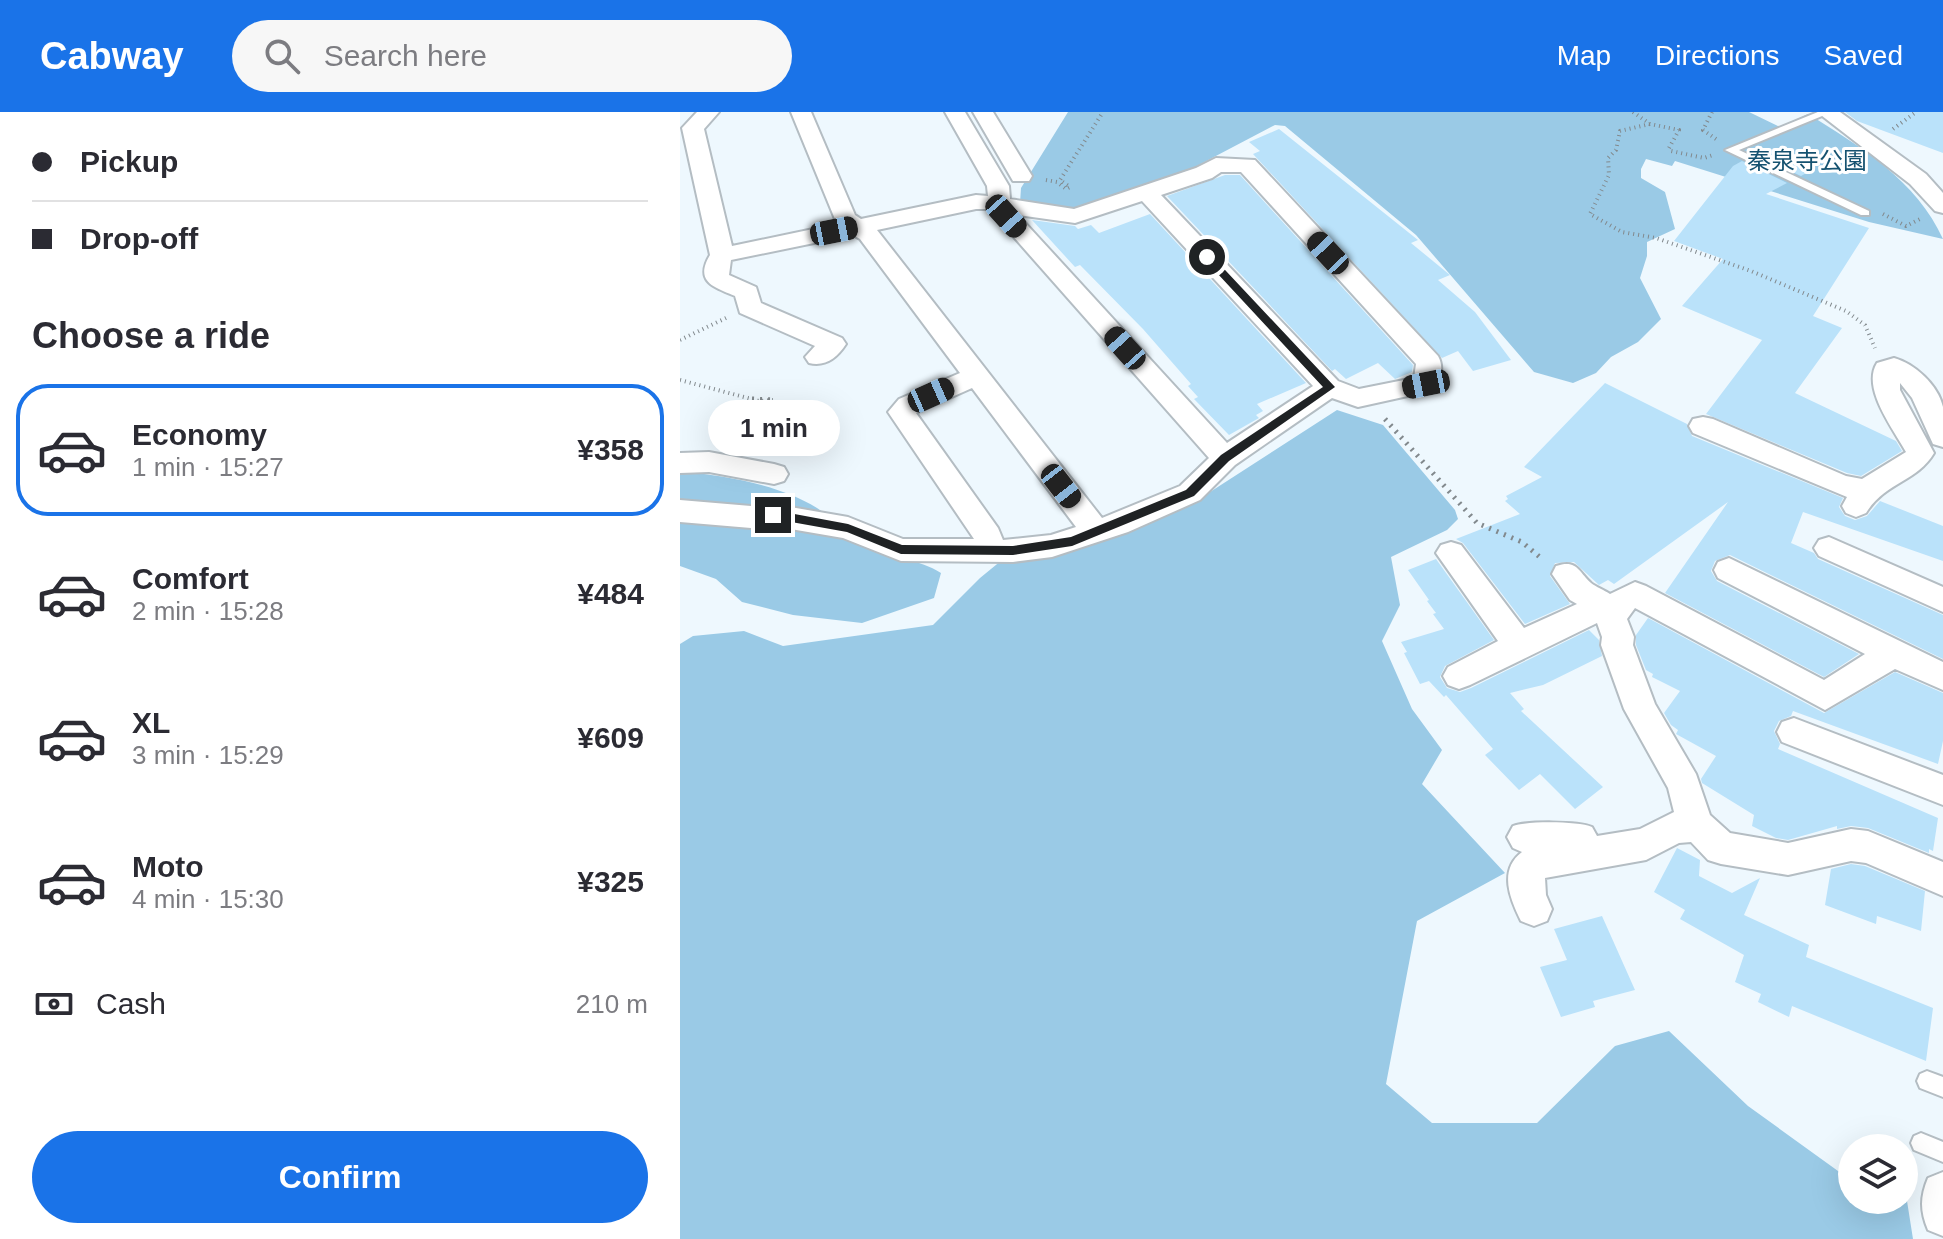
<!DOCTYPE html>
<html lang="en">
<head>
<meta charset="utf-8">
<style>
  body { margin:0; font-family:Helvetica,"Noto Sans JP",sans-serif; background:#f7f7f7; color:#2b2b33; height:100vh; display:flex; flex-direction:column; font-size:30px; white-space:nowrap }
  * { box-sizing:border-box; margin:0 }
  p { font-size:26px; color:#7c7c81 }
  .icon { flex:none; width:44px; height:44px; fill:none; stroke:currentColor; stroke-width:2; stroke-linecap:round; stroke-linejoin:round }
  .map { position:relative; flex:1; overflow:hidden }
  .drawer { display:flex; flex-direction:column; background:#fff; width:680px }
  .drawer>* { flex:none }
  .guide { display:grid; align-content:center; height:176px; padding:0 32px; background:#fff }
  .buttons { position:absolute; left:1158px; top:1022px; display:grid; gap:16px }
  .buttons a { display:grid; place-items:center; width:80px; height:80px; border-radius:50%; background:#fff; box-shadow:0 8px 32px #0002; font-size:40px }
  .end { position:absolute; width:36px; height:36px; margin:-18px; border:10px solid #1f2224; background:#fff; box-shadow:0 0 0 4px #fff }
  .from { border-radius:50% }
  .bubble { position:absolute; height:56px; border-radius:28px; background:#fff; box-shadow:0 8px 32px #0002; font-size:26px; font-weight:600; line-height:56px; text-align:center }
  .car { position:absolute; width:24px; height:48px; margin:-24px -12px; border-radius:10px; box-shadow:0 0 6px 2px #0007; background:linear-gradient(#222 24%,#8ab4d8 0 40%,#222 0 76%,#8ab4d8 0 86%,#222 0) }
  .guide b { display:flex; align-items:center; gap:28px; height:76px; font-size:30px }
  .guide b+b { border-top:2px solid #e1e1e2 }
  .guide i { width:20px; height:20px; background:#2b2b33 }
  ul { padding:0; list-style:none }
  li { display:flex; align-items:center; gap:24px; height:132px; margin:0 16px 12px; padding:0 16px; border:4px solid transparent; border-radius:32px }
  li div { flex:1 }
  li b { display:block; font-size:30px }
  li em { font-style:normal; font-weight:600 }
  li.active { border-color:#1a73e8 }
  li>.icon { width:72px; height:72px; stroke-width:1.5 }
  h2 { padding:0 32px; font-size:36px; line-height:96px }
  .pay { display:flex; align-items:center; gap:20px; height:88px; padding:0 32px; font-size:30px }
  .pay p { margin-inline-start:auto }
  .cta { display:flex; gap:16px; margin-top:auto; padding:16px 32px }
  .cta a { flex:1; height:92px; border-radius:48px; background:#1a73e8; color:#fff; font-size:32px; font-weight:600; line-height:92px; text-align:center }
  header { display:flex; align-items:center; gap:48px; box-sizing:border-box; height:112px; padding:0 40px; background:#1a73e8; color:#fff }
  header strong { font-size:38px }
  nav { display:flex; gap:44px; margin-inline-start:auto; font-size:28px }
  .search { width:560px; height:72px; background:#f7f7f7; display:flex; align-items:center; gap:20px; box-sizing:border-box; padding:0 28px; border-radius:44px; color:#7c7c81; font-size:30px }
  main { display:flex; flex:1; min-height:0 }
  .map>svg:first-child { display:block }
  .green { fill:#9acae6 }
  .building { fill:#bae2fa }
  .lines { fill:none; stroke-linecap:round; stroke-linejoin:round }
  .service-casing { stroke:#b4bdc3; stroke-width:4 }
  .minor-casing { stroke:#b4bdc3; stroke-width:4 }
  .path-far1 { stroke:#82898d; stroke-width:4; stroke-dasharray:1 4; stroke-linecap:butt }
  .path { stroke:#82898d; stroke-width:5; stroke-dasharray:2 6; stroke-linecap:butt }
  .service { fill:#fff; fill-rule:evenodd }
  .minor { fill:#fff; fill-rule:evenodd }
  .route { fill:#1f2224 }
  .labels { text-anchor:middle; stroke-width:6; stroke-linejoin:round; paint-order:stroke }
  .far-park-label { font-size:24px; fill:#155270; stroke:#fff }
</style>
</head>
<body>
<header>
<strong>Cabway</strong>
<div class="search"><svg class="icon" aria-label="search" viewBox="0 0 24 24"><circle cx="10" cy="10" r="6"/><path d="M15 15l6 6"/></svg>Search here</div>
<nav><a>Map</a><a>Directions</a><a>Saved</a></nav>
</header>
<main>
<section class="drawer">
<div class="guide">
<b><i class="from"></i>Pickup</b>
<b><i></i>Drop-off</b>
</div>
<h2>Choose a ride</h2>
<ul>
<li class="active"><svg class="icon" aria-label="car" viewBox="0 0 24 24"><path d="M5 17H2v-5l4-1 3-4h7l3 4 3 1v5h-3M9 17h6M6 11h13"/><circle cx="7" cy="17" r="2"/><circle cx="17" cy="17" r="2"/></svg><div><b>Economy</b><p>1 min · 15:27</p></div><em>¥358</em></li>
<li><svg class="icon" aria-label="car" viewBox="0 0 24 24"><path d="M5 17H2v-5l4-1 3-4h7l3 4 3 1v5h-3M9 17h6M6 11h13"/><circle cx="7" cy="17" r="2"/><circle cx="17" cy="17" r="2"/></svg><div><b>Comfort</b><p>2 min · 15:28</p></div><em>¥484</em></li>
<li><svg class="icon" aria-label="car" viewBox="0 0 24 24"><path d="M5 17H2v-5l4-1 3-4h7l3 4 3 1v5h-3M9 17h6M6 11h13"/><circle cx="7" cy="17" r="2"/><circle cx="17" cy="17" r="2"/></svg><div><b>XL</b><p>3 min · 15:29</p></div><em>¥609</em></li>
<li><svg class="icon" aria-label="car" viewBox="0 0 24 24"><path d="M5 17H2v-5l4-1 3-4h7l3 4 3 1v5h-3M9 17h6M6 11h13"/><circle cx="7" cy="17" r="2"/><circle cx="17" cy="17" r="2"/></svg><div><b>Moto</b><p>4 min · 15:30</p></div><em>¥325</em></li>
</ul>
<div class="pay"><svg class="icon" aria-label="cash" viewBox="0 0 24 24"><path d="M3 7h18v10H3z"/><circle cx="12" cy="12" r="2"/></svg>Cash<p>210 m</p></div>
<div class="cta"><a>Confirm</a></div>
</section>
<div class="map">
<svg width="1263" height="1127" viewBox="0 0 1263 1127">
  <rect width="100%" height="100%" fill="#eef8fe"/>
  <path class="green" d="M388,0h681l31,15 28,-13c52,32 109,67 135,125l-74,-17 -194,-61 -3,5 -26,-7 -5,10v9l24,14 10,37 -28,13v14l-7,22 21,41 -23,23 -27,15 -15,16 -23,10 -39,-11 -118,-137 -131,-109 -10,-1 -82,43 -121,43 -52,-8 1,-15z
    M657,298l46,15 72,85 3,9 -11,11 -56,27 9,48 -18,36 30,68 30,41 -20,34 83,89 -88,48 -31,163 46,39h105l78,-77 54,-15 79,75 90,65 14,7v22l55,1 6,38h-1233v-595l13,-8 51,-5 39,15 150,-21 47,-47 22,-18 70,-8 138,-60z
    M0,359c45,5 98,13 137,37 19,12 34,31 55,40 23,11 47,11 69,25l-7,25 -72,25 -69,-8 -51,-13 -26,-23 -36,-13z"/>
  <path class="building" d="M1165,0h98v41l-86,-32z
    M599,17l139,111 -7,3 39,32 -12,5 37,32 36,48 -38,11 -15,-20 -16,7 -189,-204 7,-3 -11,-9z
    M1089,36l41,23 -9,5 -45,-21z
    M1062,49l45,22 -21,11 103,34 -56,88 29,12 -47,65 101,48 6,10 -41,25 -14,-3 -141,-59 56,-74 -80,-34 41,-47 -49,-18 59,-75z
    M545,63h15l173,190 -1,7 -17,7 -17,-16 -32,16 -11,-10 -3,2 -165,-175z
    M470,102l156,169 -49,21 6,7 -7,4 3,3 -30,17 -35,-36 4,-2 -10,-11 3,-2 -48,-55 -63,-64 -5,2 -43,-47 43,6 3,3 13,-4 8,8z
    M925,271l82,41 5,12 151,62 -4,9 6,9 10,4 12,-4 13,-15 63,25v35l-140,-49 -12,31 23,10 4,6 125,56v44l-213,-104 -15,6 -4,10 6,10 142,73 -35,23 -159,-84 63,-91 -114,82 -6,-4 -9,5 -25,-23 -19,1 -5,13 20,28 -45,20 -62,-81 -7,-4 64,-25 -15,-13 3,-2 -2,-3 36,-19 -18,-10z
    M756,447l58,81 -49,26 -5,11 7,11 13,4 11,-4 118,-58 10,10 3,16 -59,29 -33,8 14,16 -3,2 82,76 -28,22 -35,-35 -21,16 -34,-35 8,-6 -47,-54 -2,2 -15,-16 -9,3 -16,-31 3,-1 -6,-10 43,-13 -11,-15 3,-1 -9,-12 2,-1 -21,-30z
    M968,506l176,95 71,-41 48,21v48l-5,23 -145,-53 -2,5 -12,5 -5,10 6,13 -2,5 160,69 -5,33 -4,-2v4l-61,-25 -17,-2 -14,3v-3l-49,14 -12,-2 -24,-12 2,-11 -52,-32 -1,-4 15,-23 -40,-22 2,-4 -7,-5 -7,-12 16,-22 -28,-14 1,-3 -7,-4 -10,-25v-10z
    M997,736l23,12 -1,16 33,17 28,-15 -16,37 65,30 -3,12 127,51 -7,53 -134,-55 -3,11 -31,-15 3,-8 -26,-12 9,-27 -64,-36 5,-9 -31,-18z
    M1171,752l14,2 60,25 -4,40 -44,-15 -1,8 -51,-19 6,-36z
    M922,804l33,74 -42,11 2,6 -34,10 -21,-50 27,-7 -13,-31z"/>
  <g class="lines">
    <g class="service-casing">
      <path id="service" d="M1138,0h14l-93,38 130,61v4h-8l-136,-65z
        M1247,959l16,6v20l-23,-9 -3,-7 3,-7z
        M1241,1021l22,9v20l-29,-12 -3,-7 3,-7z"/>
    </g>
    <g class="minor-casing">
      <path id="minor" d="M17,0h22l-15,17 28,117 105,-22 -46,-112h20l44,103 6,4 115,-24 12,1 -1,-10 -42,-74h20l44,74 1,13 64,10 122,-41 20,-10 39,2 183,196c6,10 3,25 -3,34l-77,17 -26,-9 -97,67 -35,35 -72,32 -76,25 -39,5 -112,-1 -58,-23 -70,-12 -22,2 -71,-6v-22l71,6 22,-2 75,13 55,22h71l-86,-127 11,-13 61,-26 -100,-134 -7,-4 -122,25 -2,15 27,12 5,16 81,35 4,6c-9,14 -21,23 -37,19l-4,-6 10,-11 -75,-33 -5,-17c-21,-9 -41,-14 -25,-41l-28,-127zM541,60h20l175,192 -2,14 -55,11 -21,-8 -177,-186 51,-17zM462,89l171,185 -86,57 -209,-228 57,8zM296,97h13l220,249 -29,28 -78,32 -225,-288zM292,276l104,139 -25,8 -48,5 -5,-12 -82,-115z
        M293,0h20l39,64 -3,5h-16z
        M1137,0h23l86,62 17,19v20l-8,-2 -25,-27z
        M1214,246c21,6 44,27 49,49 0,12 0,28 0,40l-10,-3 -21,-46 -12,-15v7l34,63c-17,29 -49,29 -68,60l-10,4 -10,-4 -4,-7 5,-9 -154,-64 -4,-7 4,-7 10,-2 10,2 133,57 16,3 44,-27c-12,-22 -45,-64 -29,-89z
        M29,340l65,12 10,3 4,7 -4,7 -10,3 -65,-12 -29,1v-20z
        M1149,425l114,50v25l-124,-56 -5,-8 5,-8z
        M771,430l10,3 63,83 53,-24 -7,-4 -18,-26 4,-8c21,-7 22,5 35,17 5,4 13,7 19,11l25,-12 11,4 178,94 41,-26 -147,-76 -4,-8 4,-8 11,-4 214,104v28l-48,-21 -70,41 -190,-102 -8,11 7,18 -1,8 22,59 41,70 14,41 20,18 58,10 63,-14 17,2 75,31v34l-77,-33 -15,-2 -63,14 -67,-11 -13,-4 -17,-18 -12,1 -33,17 -101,18 1,17 6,14 -5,12 -13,5 -13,-5c-11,-22 -23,-51 1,-69l-9,-4 -6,-11 6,-11c13,-5 65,-5 79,1l5,9 43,-7 34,-17 -6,-24 -44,-79 -23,-64 1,-8 -5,-14 -127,62 -11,4 -11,-4 -5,-9 5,-9 50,-26 -62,-88 5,-8z
        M1114,606l149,57v30l-161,-63 -5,-10 5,-10z
        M1263,1060v64l-15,-6c-8,-19 -8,-33 0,-52z"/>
    </g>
    <path class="path-far1" d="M953,0l17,12 29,6 -10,18 2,3 33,7 9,-3
      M1032,0l-9,18 13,9
      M970,12l-30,7 -4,19 -8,8 1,17 -19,39 32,18 34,6 95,33 95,40 19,14 10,23
      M1213,17l23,-17
      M366,68l11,2 9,7 4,-2 -10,-7 43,-68
      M1203,102l23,12 14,-7
      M0,228l46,-22
      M0,268l79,21 14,-1"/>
    <path class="path" d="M72,287l21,1
      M705,307l92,104 45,19 20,17"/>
    <use href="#service" class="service"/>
    <use href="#minor" class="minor"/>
  </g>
  <path class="route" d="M524,143h7l124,132 -106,74 -35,35 -122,50 -59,9 -112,-1 -54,-22 -78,-14v-6l4,-2 75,14 54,21 111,1 58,-9 115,-47 35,-35 102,-68 -119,-128z"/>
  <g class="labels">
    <g class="far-park-label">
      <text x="1127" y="57">秦泉寺公園</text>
    </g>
  </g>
</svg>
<div class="buttons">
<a><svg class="icon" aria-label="layers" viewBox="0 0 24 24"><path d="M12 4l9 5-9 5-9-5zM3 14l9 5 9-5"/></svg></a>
</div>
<i class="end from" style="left:527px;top:145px"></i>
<i class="end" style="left:93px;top:403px"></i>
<div class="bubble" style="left:28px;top:288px;width:132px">1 min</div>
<i class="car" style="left:326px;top:104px;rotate:138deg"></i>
<i class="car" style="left:154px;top:119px;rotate:79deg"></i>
<i class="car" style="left:648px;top:141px;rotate:317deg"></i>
<i class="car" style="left:445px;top:236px;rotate:318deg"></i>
<i class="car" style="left:746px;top:272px;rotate:259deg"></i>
<i class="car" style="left:251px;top:283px;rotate:66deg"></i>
<i class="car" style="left:381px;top:374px;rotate:142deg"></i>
</div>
</main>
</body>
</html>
